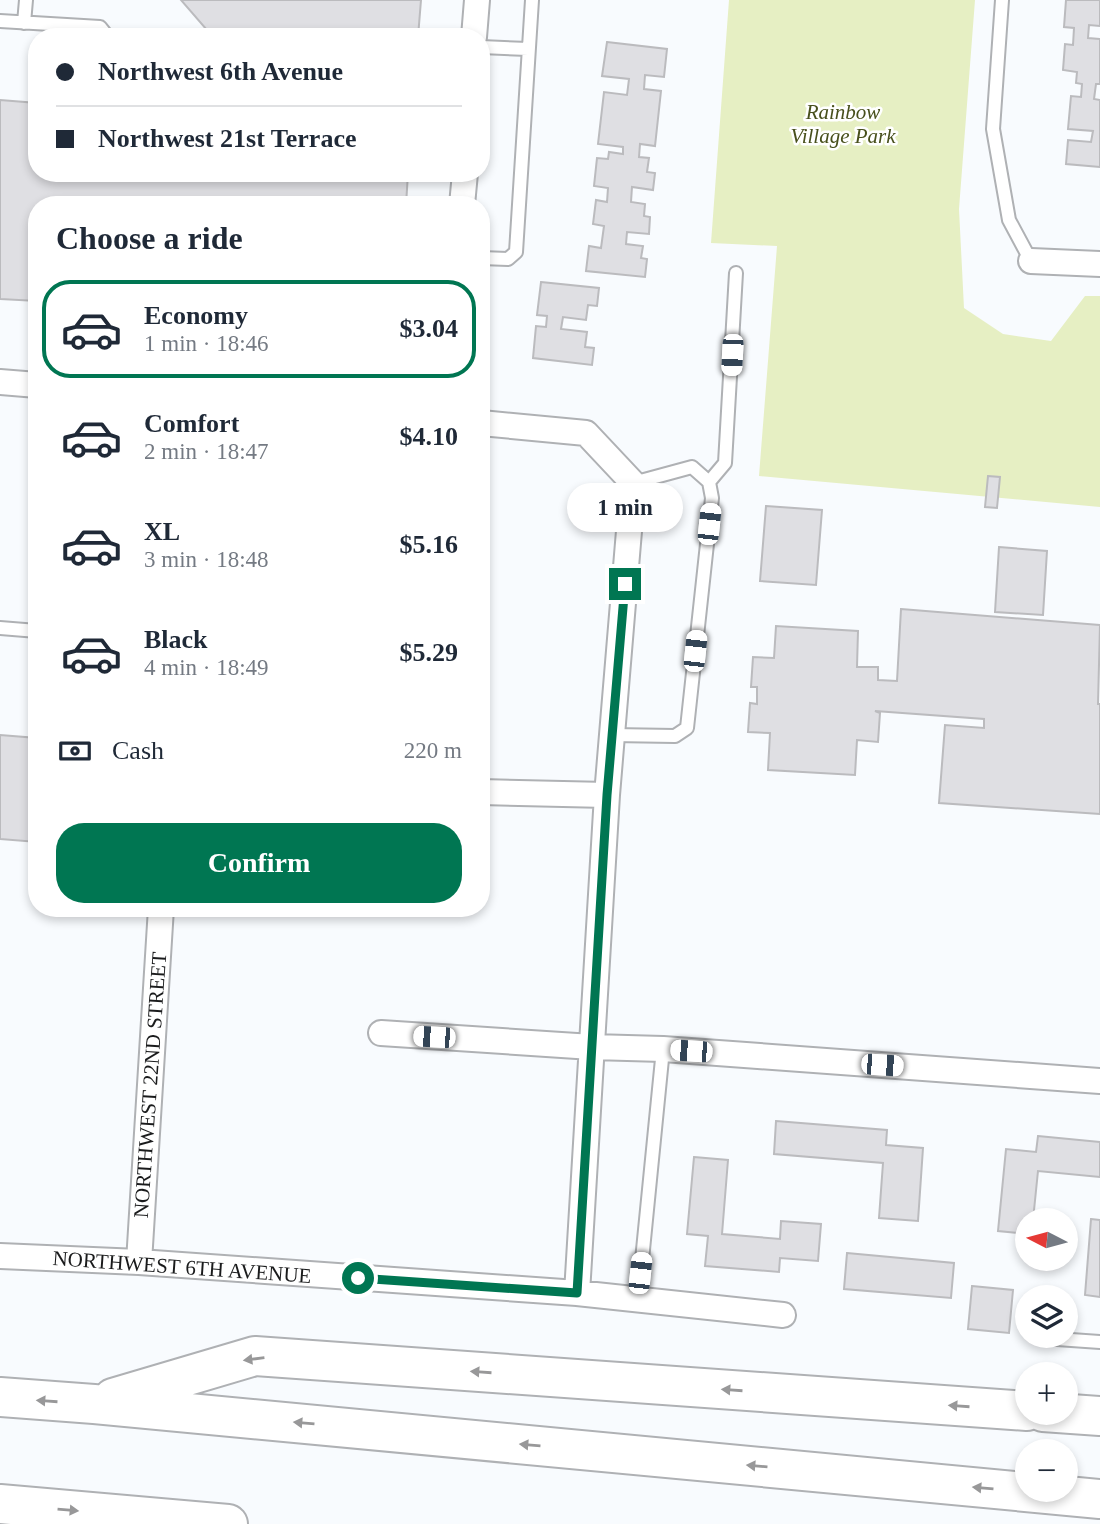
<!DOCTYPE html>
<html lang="en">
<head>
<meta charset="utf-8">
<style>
  body { margin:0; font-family:"Times New Roman",serif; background:#f6f6f7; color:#1f2937; height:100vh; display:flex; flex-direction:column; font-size:26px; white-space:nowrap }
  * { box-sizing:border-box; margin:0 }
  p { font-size:23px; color:#747a83 }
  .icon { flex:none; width:38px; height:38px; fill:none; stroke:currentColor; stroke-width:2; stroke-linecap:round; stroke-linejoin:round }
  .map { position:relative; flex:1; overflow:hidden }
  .side { position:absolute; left:28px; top:196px; width:462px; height:721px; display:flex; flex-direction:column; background:#fff; border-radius:28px; box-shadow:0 4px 10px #0003 }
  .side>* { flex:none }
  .guide { position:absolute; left:28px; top:28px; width:462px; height:154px; border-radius:28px; box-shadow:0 4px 10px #0003; display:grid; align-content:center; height:154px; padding:0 28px; background:#fff }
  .needle { width:46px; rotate:276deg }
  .tools { position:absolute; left:1015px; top:1208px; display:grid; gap:14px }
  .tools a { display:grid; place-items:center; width:63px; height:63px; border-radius:50%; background:#fff; box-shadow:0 4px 10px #0003; font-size:35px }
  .end { position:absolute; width:32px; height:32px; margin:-16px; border:9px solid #007652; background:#fff; box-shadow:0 0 0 4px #fff }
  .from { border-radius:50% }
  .bubble { position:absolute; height:49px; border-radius:24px; background:#fff; box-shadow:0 4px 10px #0003; font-size:23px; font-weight:800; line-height:49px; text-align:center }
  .car { position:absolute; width:21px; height:42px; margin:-21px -10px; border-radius:9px; box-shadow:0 0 5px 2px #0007; background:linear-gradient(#fff 24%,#345 0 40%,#fff 0 76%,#345 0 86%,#fff 0) }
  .guide b { display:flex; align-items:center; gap:24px; height:66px; font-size:26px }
  .guide b+b { border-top:2px solid #e0e1e3 }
  .guide i { width:18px; height:18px; background:#1f2937 }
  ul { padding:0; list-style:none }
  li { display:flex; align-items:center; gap:21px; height:98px; margin:0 14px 10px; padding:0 14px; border:4px solid transparent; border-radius:28px }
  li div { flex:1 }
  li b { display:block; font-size:26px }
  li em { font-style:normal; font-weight:800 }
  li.active { border-color:#007652 }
  li>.icon { width:63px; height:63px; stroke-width:1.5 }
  h2 { padding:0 28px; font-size:32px; line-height:84px }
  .pay { display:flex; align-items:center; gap:18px; height:77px; padding:0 28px; font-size:26px }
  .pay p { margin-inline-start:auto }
  .cta { display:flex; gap:14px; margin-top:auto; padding:14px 28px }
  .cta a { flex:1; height:80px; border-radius:28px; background:#007652; color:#fff; font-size:28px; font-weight:800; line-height:80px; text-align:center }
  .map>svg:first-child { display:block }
  .green { fill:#e6efc3 }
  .building { fill:#dfdfe3; stroke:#bbbbbe; stroke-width:2 }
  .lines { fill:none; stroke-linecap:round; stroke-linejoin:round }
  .service-casing { stroke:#afb1b4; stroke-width:16 }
  .minor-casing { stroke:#afb1b4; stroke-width:28 }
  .motorway-casing { stroke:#afb1b4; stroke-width:42 }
  .service { stroke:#fff; stroke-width:12 }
  .minor { stroke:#fff; stroke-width:24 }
  .motorway { stroke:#fff; stroke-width:38 }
  .oneway { fill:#989899 }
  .route { stroke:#007652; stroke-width:9 }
  .labels { text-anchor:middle; stroke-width:5; stroke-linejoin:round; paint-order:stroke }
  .park-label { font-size:21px; font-style:italic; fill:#48501c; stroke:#fff }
  .street-label { font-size:21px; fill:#1a1b1c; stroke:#fff }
</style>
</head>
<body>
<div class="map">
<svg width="1100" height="1524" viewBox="0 0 1100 1524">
  <rect width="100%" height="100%" fill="#f8fbfe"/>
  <path class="green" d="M729,0h246l-16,209 5,99 39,26 48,7 34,-45h15v211l-341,-31 18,-230 -66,-3z"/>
  <path class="building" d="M181,0h240l-3,37h-205z
    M1066,0h34v26l-11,-1 -1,13 12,1v45h-4l-2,15 6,1v67l-34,-3 2,-24 23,2 2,-11 -25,-2 3,-33 10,1 1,-13 -6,-1 1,-11 -14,-2 2,-26 8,1 1,-17 -10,-1z
    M607,42l60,7 -3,28 -19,-2 -1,14 17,2 -6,55 -15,-2 -1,13 10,1 -2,14 8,1 -2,17 -21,-3 -1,15 14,2 -1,12 6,1 -1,17 -22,-2 -1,12 17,2 -2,12 6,1 -2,18 -59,-6 3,-25 12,2 3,-22 -11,-2 3,-24 11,2 1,-14 -14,-2 3,-28 11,1 1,-7 14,2v-7l-25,-3 6,-52 23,3 2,-16 -27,-3z
    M0,100l37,3v70h371l-2,32h-369v96l-37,-2z
    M541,282l58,6 -2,18 -9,-1 -2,15 -23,-3 -2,12 26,3 -2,15 9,1 -2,17 -59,-7 3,-32 10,1 1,-11 -10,-1z
    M988,476l12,1 -3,31 -12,-1z
    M766,506l56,4 -6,75 -56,-4z
    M999,547l48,4 -4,64 -48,-3z
    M901,609l199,16 -2,79h2v110l-161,-11 6,-78 39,3v-9l-109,-8 5,2 -2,29 -21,-2 -2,35 -87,-5 2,-37 -22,-1 2,-29 7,1v-17h-6l2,-30 21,1 2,-32 82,5 -1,36h21v13l19,1z
    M0,735l37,3v104l-37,-3z
    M776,1121l111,9 -1,15 37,3 -5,73 -39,-3 4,-55 -109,-9z
    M1038,1136l62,6v35l-62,-6 -5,49h-6v14l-29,-3 8,-82 30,3z
    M694,1157l34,3 -6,74 58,5 1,-18 40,3 -3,37 -38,-3 -1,14 -74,-6 3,-30 -21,-2z
    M1091,1219l9,1v77l-15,-2z
    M847,1253l107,10 -3,35 -107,-9z
    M972,1286l41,4 -4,43 -41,-4z"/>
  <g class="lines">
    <g class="service-casing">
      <path id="service" d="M1002,0l-9,129 16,91 22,41
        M0,21l100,6 8,10
        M24,23l2,-23
        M481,47l47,2
        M481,258l27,1 8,-7 16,-252
        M709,482l16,-19 11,-190
        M0,628l37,3
        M612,735l63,1 12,-8 25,-230 -3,-16 -17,-15 -59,16
        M638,1300l25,-251
        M1057,1339l43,3"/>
    </g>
    <g class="minor-casing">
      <path id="minor" d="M474,37l3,-37
        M462,205l3,-32
        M1031,261l69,3
        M0,382l37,3
        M481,423l105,10 47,50 -26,312 -30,498
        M481,792l126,3
        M381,1033l211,14 71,2 437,32
        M0,1256l139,6 438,31 206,22
        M139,1262l22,-354"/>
    </g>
    <g class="motorway-casing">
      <path id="motorway" d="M0,1397l94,7 1006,95
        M113,1398l142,-42 772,55
        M1043,1412l57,4
        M0,1504l228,20"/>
    </g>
    <use href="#service" class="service"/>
    <use href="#minor" class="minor"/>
    <use href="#motorway" class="motorway"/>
  </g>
  <defs><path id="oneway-solid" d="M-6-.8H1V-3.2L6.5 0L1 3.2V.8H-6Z" transform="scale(1.75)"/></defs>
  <g class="oneway">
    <use href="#oneway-solid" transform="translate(254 1359) rotate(173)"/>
    <use href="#oneway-solid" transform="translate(481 1372) rotate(-176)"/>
    <use href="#oneway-solid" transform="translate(732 1390) rotate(-176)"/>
    <use href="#oneway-solid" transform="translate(47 1401) rotate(-176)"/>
    <use href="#oneway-solid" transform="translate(959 1406) rotate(-176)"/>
    <use href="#oneway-solid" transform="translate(304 1423) rotate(-175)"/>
    <use href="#oneway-solid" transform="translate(530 1445) rotate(-175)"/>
    <use href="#oneway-solid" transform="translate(757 1466) rotate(-175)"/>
    <use href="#oneway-solid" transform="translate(983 1488) rotate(-175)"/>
    <use href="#oneway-solid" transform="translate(68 1510) rotate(5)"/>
  </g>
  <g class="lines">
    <path class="route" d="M358,1278l219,15 30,-498 18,-211"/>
  </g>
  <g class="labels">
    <g class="park-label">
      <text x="843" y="119">Rainbow<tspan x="843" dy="24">Village Park</tspan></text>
    </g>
    <g class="street-label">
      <text transform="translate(150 1085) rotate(-86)" y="7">NORTHWEST 22ND STREET</text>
      <text transform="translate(182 1267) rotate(4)" y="7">NORTHWEST 6TH AVENUE</text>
    </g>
  </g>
</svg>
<div class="tools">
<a><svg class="needle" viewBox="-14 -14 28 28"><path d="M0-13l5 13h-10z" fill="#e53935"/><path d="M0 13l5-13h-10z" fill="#747a83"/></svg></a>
<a><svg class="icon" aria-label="layers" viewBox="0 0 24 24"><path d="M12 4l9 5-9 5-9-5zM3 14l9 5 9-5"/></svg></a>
<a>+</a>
<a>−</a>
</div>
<i class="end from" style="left:358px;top:1278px"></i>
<i class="end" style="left:625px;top:584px"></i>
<div class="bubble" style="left:567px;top:483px;width:116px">1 min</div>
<i class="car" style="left:732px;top:355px;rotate:183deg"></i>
<i class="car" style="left:709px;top:524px;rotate:6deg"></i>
<i class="car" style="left:695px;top:651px;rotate:6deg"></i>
<i class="car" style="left:434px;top:1037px;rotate:273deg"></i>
<i class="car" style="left:691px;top:1051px;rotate:274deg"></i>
<i class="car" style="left:882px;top:1065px;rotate:94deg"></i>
<i class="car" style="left:640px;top:1273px;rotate:6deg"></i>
<div class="guide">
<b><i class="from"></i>Northwest 6th Avenue</b>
<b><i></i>Northwest 21st Terrace</b>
</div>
<section class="side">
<h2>Choose a ride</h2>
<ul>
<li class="active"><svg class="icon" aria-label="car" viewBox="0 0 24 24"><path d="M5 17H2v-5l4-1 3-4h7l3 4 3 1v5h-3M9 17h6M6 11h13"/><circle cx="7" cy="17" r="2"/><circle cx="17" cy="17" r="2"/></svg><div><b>Economy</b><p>1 min · 18:46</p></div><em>$3.04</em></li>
<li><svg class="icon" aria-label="car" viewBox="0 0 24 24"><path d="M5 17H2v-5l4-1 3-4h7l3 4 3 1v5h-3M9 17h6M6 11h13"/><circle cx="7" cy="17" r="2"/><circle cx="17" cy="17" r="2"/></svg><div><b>Comfort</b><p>2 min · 18:47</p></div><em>$4.10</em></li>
<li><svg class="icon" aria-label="car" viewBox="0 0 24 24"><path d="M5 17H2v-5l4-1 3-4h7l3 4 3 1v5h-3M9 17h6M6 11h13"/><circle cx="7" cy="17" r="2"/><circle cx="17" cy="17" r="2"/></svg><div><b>XL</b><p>3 min · 18:48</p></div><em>$5.16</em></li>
<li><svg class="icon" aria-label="car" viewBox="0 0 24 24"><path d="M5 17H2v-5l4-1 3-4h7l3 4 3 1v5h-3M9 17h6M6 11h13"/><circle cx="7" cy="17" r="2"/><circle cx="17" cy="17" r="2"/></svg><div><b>Black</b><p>4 min · 18:49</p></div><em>$5.29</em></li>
</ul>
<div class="pay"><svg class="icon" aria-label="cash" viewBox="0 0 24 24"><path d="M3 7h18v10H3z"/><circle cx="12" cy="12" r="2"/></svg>Cash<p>220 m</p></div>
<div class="cta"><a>Confirm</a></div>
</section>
</div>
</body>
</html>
